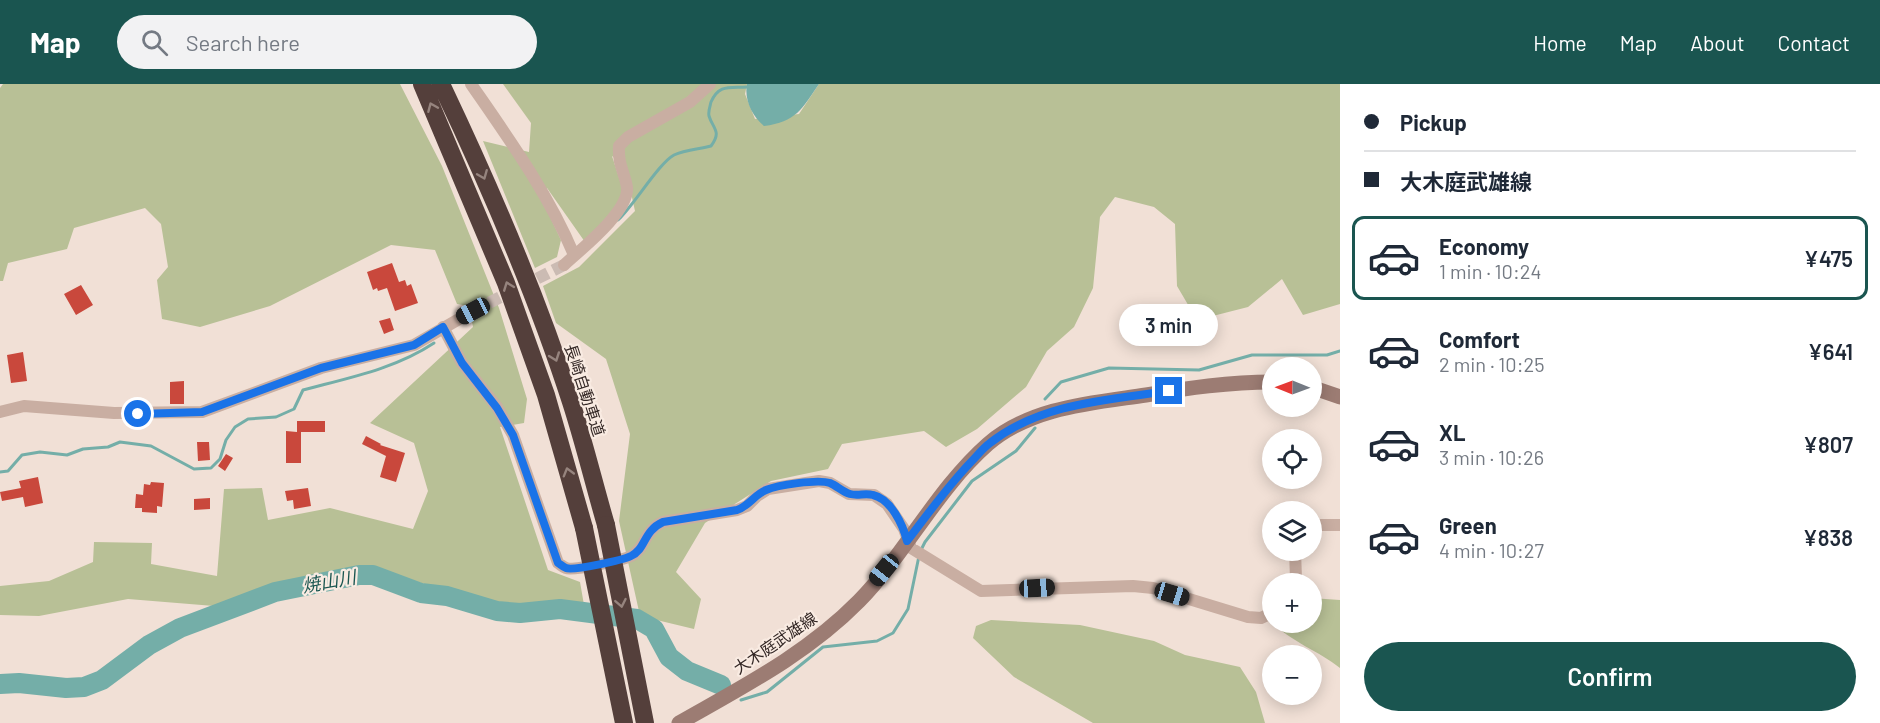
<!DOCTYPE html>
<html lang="en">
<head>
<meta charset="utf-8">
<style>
  body { margin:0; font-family:Barlow,"Noto Sans JP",sans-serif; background:#f2f2f3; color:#1f2937; height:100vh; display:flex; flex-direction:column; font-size:22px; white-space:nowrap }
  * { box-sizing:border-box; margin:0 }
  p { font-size:20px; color:#747a83 }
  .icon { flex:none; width:33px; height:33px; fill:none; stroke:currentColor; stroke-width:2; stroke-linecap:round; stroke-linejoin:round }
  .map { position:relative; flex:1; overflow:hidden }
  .drawer { display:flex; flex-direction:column; background:#fff; width:540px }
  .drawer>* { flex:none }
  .guide { display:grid; align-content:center; height:132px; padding:0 24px; background:#fff }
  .needle { width:39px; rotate:271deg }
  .buttons { position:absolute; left:1262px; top:273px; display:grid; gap:12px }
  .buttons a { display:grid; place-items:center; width:60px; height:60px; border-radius:50%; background:#fff; box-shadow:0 3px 15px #0003; font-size:30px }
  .end { position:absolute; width:27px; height:27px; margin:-14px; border:8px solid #1a73e8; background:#fff; box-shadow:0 0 0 3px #fff }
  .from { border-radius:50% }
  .bubble { position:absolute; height:42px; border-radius:21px; background:#fff; box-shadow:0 3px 15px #0003; font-size:20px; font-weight:600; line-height:42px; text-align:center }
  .car { position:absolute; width:18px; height:36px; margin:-18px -9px; border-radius:8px; box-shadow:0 0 4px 2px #0007; background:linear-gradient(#222 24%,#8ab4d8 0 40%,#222 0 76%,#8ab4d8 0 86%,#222 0) }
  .guide b { display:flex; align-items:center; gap:21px; height:57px; font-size:22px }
  .guide b+b { border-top:2px solid #e0e1e3 }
  .guide i { width:15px; height:15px; background:#1f2937 }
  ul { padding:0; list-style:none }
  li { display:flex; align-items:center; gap:18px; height:84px; margin:0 12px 9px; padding:0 12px; border:3px solid transparent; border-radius:12px }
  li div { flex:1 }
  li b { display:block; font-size:22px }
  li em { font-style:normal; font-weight:600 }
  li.selected { border-color:#1a5550 }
  li>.icon { width:54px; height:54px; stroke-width:1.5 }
  .cta { display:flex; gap:12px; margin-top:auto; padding:12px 24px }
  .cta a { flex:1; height:69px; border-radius:36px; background:#1a5550; color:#fff; font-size:24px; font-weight:600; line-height:69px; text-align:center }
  header { display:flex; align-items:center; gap:36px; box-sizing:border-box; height:84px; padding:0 30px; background:#1a5550; color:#fff }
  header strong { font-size:28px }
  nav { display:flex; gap:33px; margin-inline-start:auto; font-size:21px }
  .search { width:420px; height:54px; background:#f2f2f3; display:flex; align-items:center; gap:15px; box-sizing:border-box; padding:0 21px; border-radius:33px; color:#747a83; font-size:22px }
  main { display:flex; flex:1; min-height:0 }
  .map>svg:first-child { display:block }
  .green { fill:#b8c096 }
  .water { fill:#74aea8 }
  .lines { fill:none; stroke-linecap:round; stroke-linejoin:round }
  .stream { stroke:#74aea8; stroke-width:3 }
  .river { stroke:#74aea8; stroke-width:20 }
  .building { fill:#c9483c }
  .minor-tunnel { stroke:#cbbbb3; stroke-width:12; stroke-dasharray:12 6; stroke-linecap:butt }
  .minor { stroke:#c9aea2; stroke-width:12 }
  .secondary { stroke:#9c7c73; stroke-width:15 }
  .motorway { stroke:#543f3b; stroke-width:18 }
  .motorway-bridge { stroke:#543f3b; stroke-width:18 }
  .oneway { stroke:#96847e }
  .route { stroke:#1a73e8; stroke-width:8 }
  .labels { text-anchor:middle; stroke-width:4.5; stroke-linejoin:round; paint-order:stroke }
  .street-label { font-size:16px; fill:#332725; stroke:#f9ebe2 }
  .water-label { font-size:18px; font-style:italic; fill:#1a5550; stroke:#f9ebe2 }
</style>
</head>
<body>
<header>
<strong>Map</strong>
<div class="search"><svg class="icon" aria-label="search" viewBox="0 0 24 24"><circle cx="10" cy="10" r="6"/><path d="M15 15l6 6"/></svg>Search here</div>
<nav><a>Home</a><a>Map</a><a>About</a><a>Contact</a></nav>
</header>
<main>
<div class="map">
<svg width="1340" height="639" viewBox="0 0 1340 639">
  <rect width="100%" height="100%" fill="#f1e0d6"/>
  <path class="green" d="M3,0h397l42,82 57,142 28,91 -3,24 -24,4 48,143 32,12 4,23 -71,4 -141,-40 -114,21 -44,16 -86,-7 -89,17 -39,-1v-29l49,-5 44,-19 1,-20 58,1 -1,21 66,12 7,-87 38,-1 6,32 62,-12 83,21 15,-38 -14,-48 -44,-20 103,-96 -4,-21 -12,-2 -22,-54 -44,-5 -121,61 -70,21 -38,-8 -5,-39 11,-13 -7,-43 -16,-16 -71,20 -7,21 -59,14 -5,18h-3v-193z
    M503,0h244l-2,10 10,25 44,-5 20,-30h521v220l-37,11 -21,-36 -34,28 -51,13 -20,-34 -2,-62 -21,-17 -39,-10 -15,20 -7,71 -19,39 -27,24 -21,36 -49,42 -31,18 -22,-16 -82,13 -14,25 -57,12 -66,42 -29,49 25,27 -7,30 -54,-13 -21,-95 11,-87 -24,-75 -50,-36 -13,-37 36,-19 56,-56 -10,-45 -13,-10 11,34 -4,14 -34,38 -38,-54 -9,3 23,49 -4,17 -22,11 -52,-127 46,11 2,-29z
    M1311,514l29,2v68c-21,-17 -49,-26 -68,-46h39z
    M991,536l89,5 74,16 31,14 55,12 16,25 9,31h-172l-79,-46 -41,-39 3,-12z"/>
  <path class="water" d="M747,0h72c-17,25 -23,38 -55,42 -12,-10 -20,-26 -17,-42z"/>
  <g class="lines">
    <path class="stream" d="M618,136c16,-15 41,-57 56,-65 11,-5 26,-6 37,-9 11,-15 2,-17 -2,-30 -1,-4 1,-10 2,-14 8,-18 18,-14 36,-15
      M1045,315l16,-17 48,-14 90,2 53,-15h75l13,-4
      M0,388l8,-1 14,-16 18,-3 27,3 16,-6 25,-2 12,-5 31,4 43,23 17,-1 9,-9 6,-19 9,-13 13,-8 28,-2 18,-8 9,-19c45,-12 92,-21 131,-47
      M921,466l4,-8 47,-61 44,-30 19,-23
      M741,616l26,-8 56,-45 54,-6 16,-8 15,-24 11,-53"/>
    <path class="river" d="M0,600l19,-1 47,5 18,-1 18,-7 47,-35 31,-17 95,-36 84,-17h14l48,18 26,3 50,15 23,2 40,-4 77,10 17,10 15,28 18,14 34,14"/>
  </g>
  <path class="building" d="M392,179l7,19 6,-2 2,6 4,-2 7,19 -23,8 -8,-23 -9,3 -1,-3 -4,2 -6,-18z
    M81,201l12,20 -17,10 -12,-21z
    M390,234l4,12 -10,4 -5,-13z
    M23,268l4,29 -16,2 -4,-28z
    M184,297v23h-14v-22z
    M297,337h28v11h-24v31h-15v-32l11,1z
    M366,352l15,8 -1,1 25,8 -9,29 -16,-5 6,-21 -24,-12z
    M197,358h12l1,18 -12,1z
    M226,370l7,4 -8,13 -7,-5z
    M38,393l5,26 -18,4 -2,-10 -21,4 -2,-9 21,-4 -2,-7z
    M151,398l13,1 -2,24 -5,-1v7l-15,-1v-4h-7l1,-14 7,1 1,-11 6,1z
    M308,404l3,18 -17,3 -1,-9 -6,1 -2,-10z
    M210,414v11l-16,1v-11z"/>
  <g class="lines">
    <path class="minor-tunnel" d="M473,227l91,-46"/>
    <path class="minor" d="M471,0c38,55 77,109 103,171
      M564,181c16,-15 66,-54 63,-78 -3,-17 -9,-21 -8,-41l9,-9 62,-35 20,-18
      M443,243l19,36 35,44 16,28 45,128c2,1 5,4 8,5 7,3 57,-8 65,-12 15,-7 12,-25 32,-34l74,-12 10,-4 10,-10 11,-7 51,-8 11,2 19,11 25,1 13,9 17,25 7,19 70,43 152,-5 20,2 95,29 13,1 11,-5
      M0,328l24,-6 90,7 88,-1 119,-44 93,-23 59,-34
      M1311,441h29
      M1294,500l2,-5 -1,-29"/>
    <path class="secondary" d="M1311,303l29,10
      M679,639c63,-36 128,-69 180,-122 47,-48 78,-112 129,-157 43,-37 104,-41 158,-49 42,-7 83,-13 126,-13"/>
    <path class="motorway" d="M422,0l84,199 40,112 38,133
      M441,0c49,103 95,209 130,318 13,40 23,82 35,123"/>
    <path class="motorway-bridge" d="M606,441l39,198
      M584,444l40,195"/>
  </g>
  <defs><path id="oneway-chevron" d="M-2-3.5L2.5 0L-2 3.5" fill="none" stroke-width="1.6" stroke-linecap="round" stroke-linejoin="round" transform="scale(1.5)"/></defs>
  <g class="oneway">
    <use href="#oneway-chevron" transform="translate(432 23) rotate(-113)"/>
    <use href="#oneway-chevron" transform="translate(483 91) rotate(68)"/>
    <use href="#oneway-chevron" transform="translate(508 202) rotate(-111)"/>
    <use href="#oneway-chevron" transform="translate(555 273) rotate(70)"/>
    <use href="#oneway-chevron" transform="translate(568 388) rotate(-106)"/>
    <use href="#oneway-chevron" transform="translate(621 519) rotate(79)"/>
  </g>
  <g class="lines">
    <path class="route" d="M138,330l64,-2 119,-44 93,-23 29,-18 19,36 35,45 16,27 45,128c2,1 5,4 8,5 7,3 57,-8 65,-12 15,-7 12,-25 32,-34l74,-12c12,-4 17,-15 29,-20 11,-5 52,-11 64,-7 7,3 13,9 20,11 7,2 16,-1 23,1 18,4 30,30 34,46 21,-27 40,-54 64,-79 6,-6 12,-14 19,-19 51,-40 118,-43 179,-52"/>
  </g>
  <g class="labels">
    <g class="street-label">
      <text transform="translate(585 306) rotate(72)" y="6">長崎自動車道</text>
      <text transform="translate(775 559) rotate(-34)" y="6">大木庭武雄線</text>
    </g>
    <g class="water-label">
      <text transform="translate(329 498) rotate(-10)" y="6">焼山川</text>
    </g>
  </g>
</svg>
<div class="buttons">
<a><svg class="needle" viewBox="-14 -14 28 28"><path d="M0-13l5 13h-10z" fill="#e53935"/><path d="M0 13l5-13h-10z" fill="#747a83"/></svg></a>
<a><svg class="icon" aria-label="locate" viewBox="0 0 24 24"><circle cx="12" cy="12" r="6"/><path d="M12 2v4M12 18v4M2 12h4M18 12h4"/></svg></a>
<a><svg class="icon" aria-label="layers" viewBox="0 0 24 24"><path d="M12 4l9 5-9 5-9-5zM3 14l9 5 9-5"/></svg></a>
<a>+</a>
<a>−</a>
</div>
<i class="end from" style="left:138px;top:330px"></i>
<i class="end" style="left:1169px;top:307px"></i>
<div class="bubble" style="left:1119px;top:220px;width:99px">3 min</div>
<i class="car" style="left:473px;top:227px;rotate:242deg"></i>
<i class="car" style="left:884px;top:486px;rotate:219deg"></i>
<i class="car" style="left:1037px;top:504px;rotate:87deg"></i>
<i class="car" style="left:1172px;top:510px;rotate:107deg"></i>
</div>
<section class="drawer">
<div class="guide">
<b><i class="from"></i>Pickup</b>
<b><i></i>大木庭武雄線</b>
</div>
<ul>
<li class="selected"><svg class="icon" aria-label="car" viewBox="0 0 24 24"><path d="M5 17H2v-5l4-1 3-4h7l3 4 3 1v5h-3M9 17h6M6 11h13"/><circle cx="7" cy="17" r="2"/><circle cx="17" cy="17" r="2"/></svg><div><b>Economy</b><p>1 min · 10:24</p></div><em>¥475</em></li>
<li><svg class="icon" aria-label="car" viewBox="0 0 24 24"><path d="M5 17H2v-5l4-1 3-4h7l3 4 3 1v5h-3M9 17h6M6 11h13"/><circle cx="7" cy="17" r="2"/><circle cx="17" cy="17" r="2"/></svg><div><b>Comfort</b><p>2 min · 10:25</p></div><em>¥641</em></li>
<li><svg class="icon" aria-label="car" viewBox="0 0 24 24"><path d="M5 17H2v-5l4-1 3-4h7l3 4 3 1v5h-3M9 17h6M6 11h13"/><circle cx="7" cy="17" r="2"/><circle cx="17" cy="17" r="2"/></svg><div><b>XL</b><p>3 min · 10:26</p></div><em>¥807</em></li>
<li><svg class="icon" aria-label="car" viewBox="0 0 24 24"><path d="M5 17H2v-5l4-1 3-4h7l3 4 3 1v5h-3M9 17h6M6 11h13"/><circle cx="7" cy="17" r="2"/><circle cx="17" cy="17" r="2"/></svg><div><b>Green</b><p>4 min · 10:27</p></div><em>¥838</em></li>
</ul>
<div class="cta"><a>Confirm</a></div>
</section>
</main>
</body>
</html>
